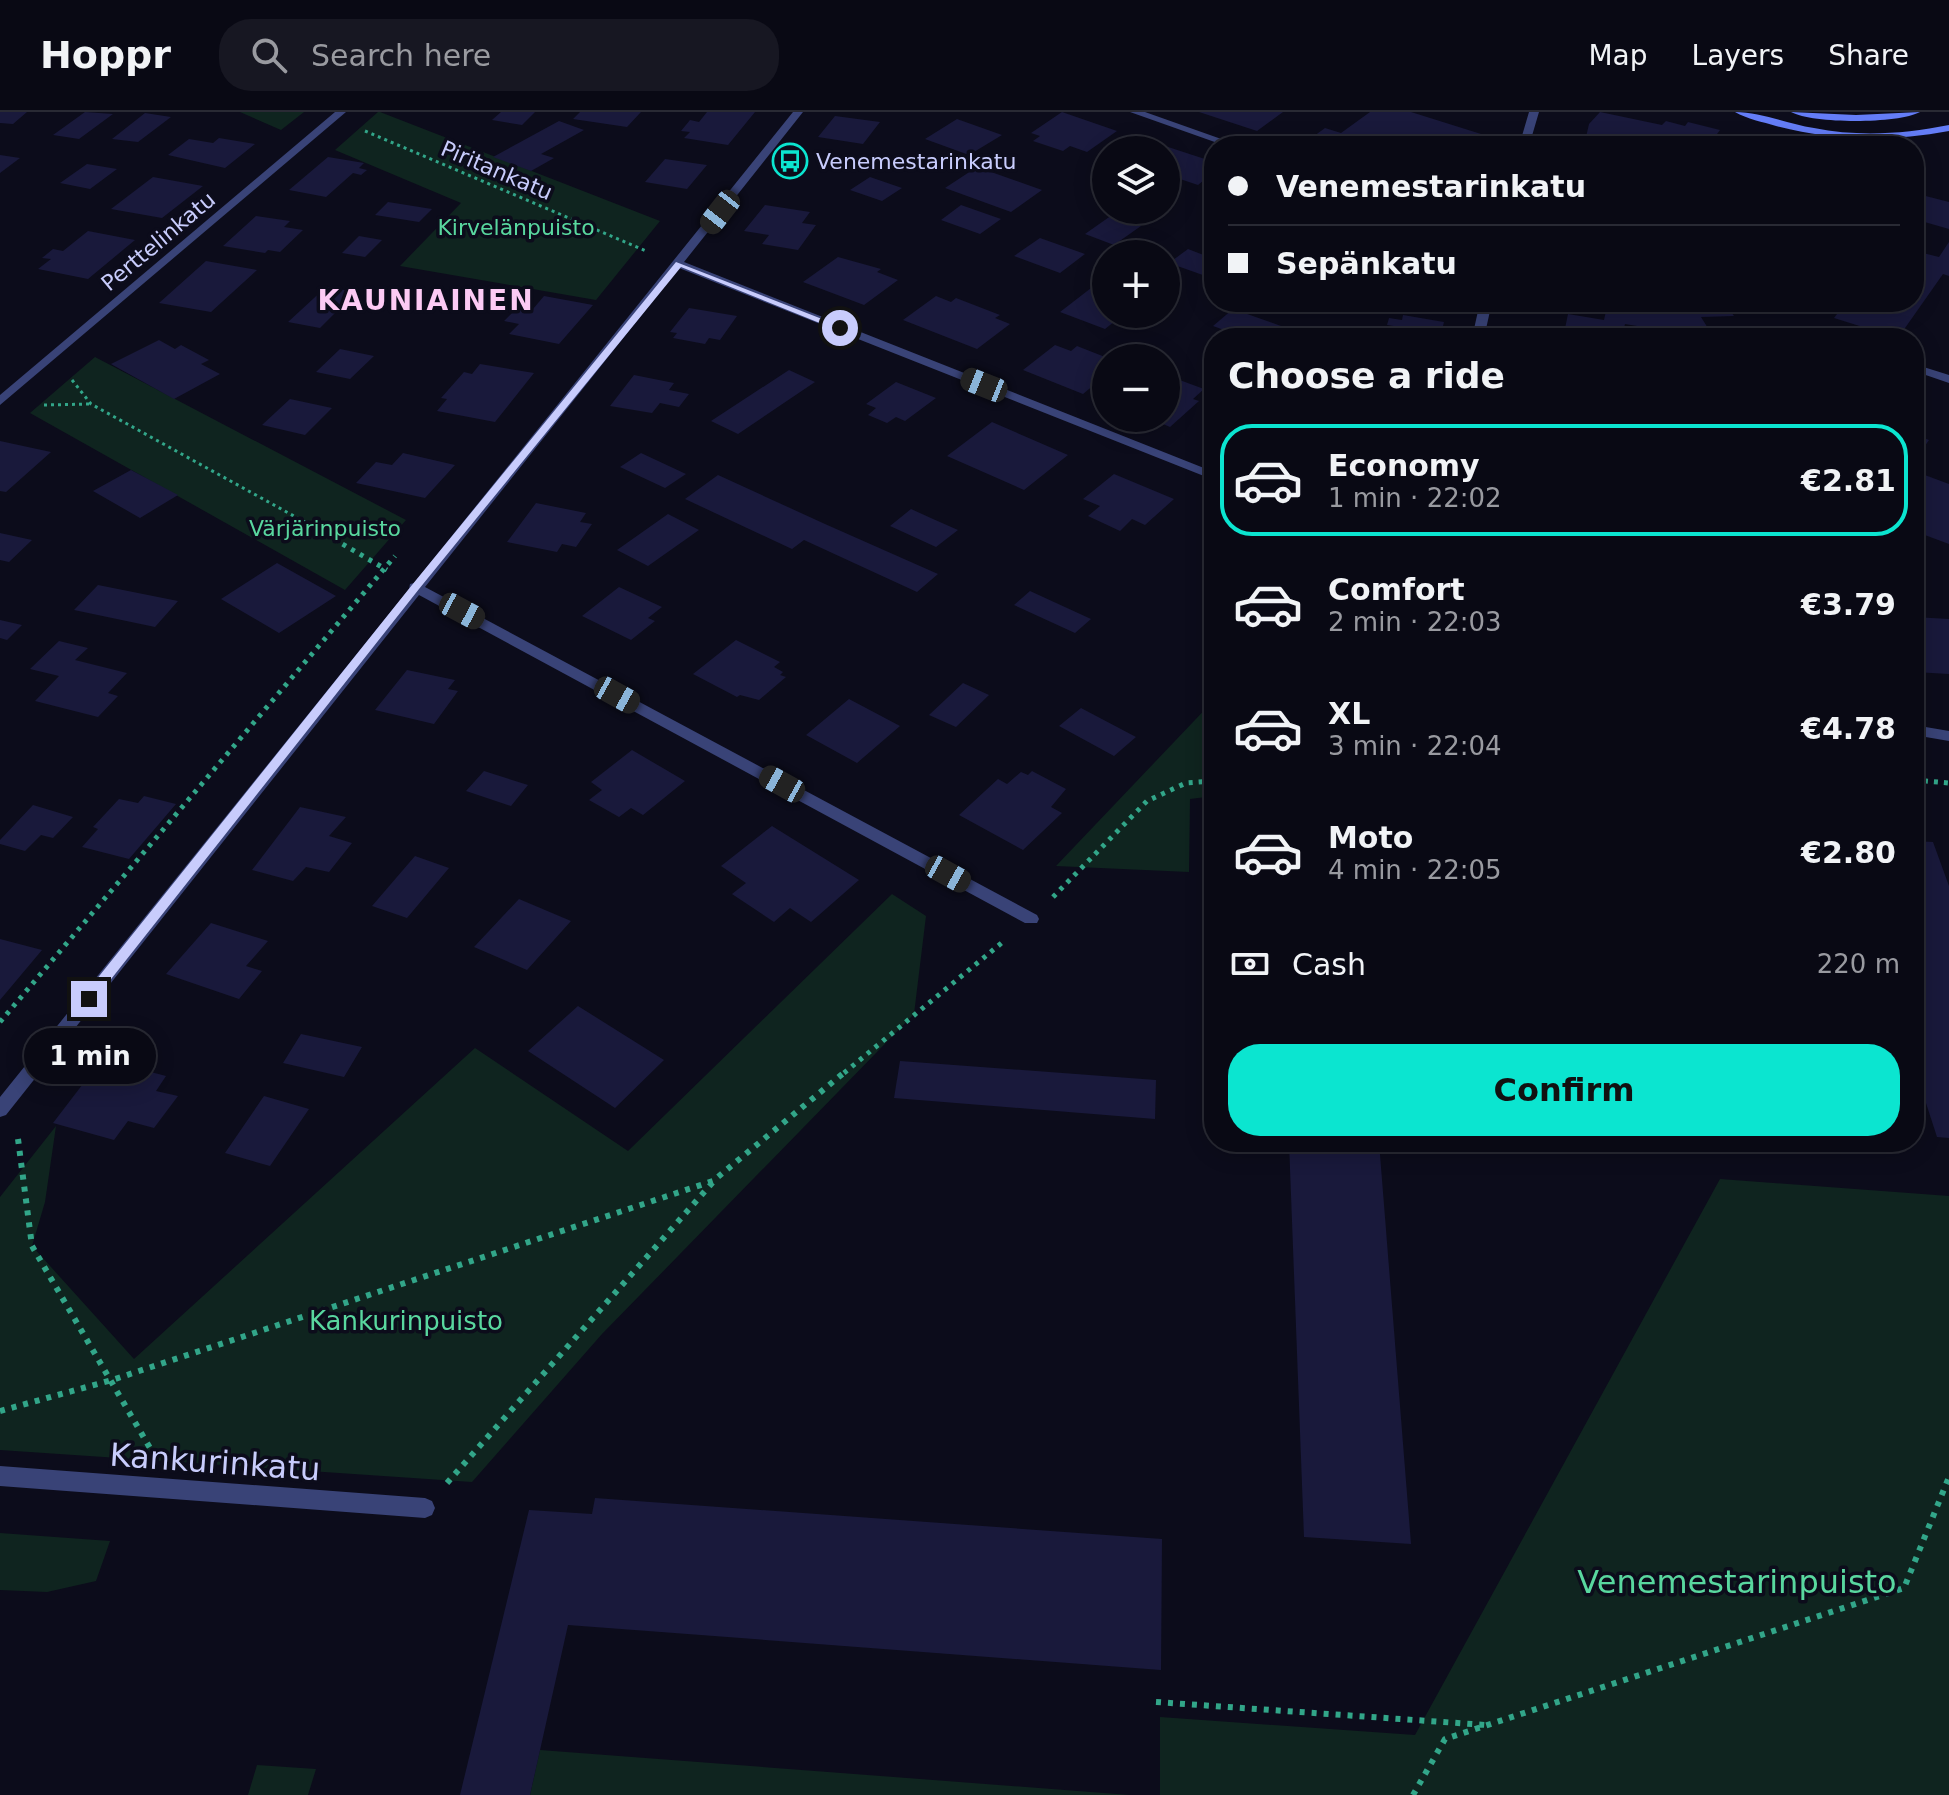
<!DOCTYPE html>
<html lang="en">
<head>
<meta charset="utf-8">
<style>
  body { margin:0; font-family:"DejaVu Sans",sans-serif; background:#171722; color:#f1f3f6; height:100vh; display:flex; flex-direction:column; font-size:30px; white-space:nowrap }
  * { box-sizing:border-box; margin:0 }
  p { font-size:26px; color:#999aa0 }
  .icon { flex:none; width:44px; height:44px; fill:none; stroke:currentColor; stroke-width:2; stroke-linecap:round; stroke-linejoin:round }
  .map { position:relative; flex:1; overflow:hidden }
  .details { position:absolute; left:1204px; top:216px; width:720px; height:824px; display:flex; flex-direction:column; background:#090914; border-radius:32px; box-shadow:0 4px 20px #0003,0 0 0 2px #292a34 }
  .details>* { flex:none }
  .guide { position:absolute; left:1204px; top:24px; width:720px; height:176px; border-radius:32px; box-shadow:0 4px 20px #0003,0 0 0 2px #292a34; display:grid; align-content:center; height:176px; padding:0 24px; background:#090914 }
  .controls { position:absolute; left:1092px; top:24px; display:grid; gap:16px }
  .controls a { display:grid; place-items:center; width:88px; height:88px; border-radius:50%; background:#090914; box-shadow:0 4px 20px #0003,0 0 0 2px #292a34; font-size:40px }
  .end { position:absolute; width:36px; height:36px; margin:-18px; border:10px solid #c8ccfc; background:#111; box-shadow:0 0 0 4px #111 }
  .from { border-radius:50% }
  .bubble { position:absolute; height:56px; border-radius:28px; background:#090914; box-shadow:0 4px 20px #0003,0 0 0 2px #292a34; font-size:26px; font-weight:600; line-height:56px; text-align:center }
  .car { position:absolute; width:24px; height:48px; margin:-24px -12px; border-radius:10px; box-shadow:0 0 6px 2px #0007; background:linear-gradient(#222 24%,#8ab4d8 0 40%,#222 0 76%,#8ab4d8 0 86%,#222 0) }
  .guide b { display:flex; align-items:center; gap:28px; height:76px; font-size:30px }
  .guide b+b { border-top:2px solid #292a34 }
  .guide i { width:20px; height:20px; background:#f1f3f6 }
  ul { padding:0; list-style:none }
  li { display:flex; align-items:center; gap:24px; height:112px; margin:0 16px 12px; padding:0 8px; border:4px solid transparent; border-radius:32px }
  li div { flex:1 }
  li b { display:block; font-size:30px }
  li em { font-style:normal; font-weight:600 }
  li.current { border-color:#0be5d0 }
  li>.icon { width:72px; height:72px; stroke-width:1.5 }
  h2 { padding:0 24px; font-size:36px; line-height:96px }
  .pay { display:flex; align-items:center; gap:20px; height:88px; padding:0 24px; font-size:30px }
  .pay p { margin-inline-start:auto }
  .primary-button { display:flex; gap:16px; margin-top:auto; padding:16px 24px }
  .primary-button a { flex:1; height:92px; border-radius:32px; background:#0be5d0; color:#111; font-size:32px; font-weight:600; line-height:92px; text-align:center }
  header { display:flex; align-items:center; gap:48px; box-sizing:border-box; height:112px; padding:0 40px; background:#090914; border-bottom:2px solid #292a34 }
  header strong { font-size:38px }
  nav { display:flex; gap:44px; margin-inline-start:auto; font-size:28px }
  .search { width:560px; height:72px; background:#171722; display:flex; align-items:center; gap:20px; box-sizing:border-box; padding:0 28px; border-radius:32px; color:#999aa0; font-size:30px }
  .map>svg:first-child { display:block }
  .green { fill:#0f241f }
  .building { fill:#19193b }
  .lines { fill:none; stroke-linecap:round; stroke-linejoin:round }
  .path-far2 { stroke:#32a689; stroke-width:3; stroke-dasharray:3 4; stroke-linecap:butt }
  .path-far1 { stroke:#32a689; stroke-width:5; stroke-dasharray:4 6; stroke-linecap:butt }
  .path { stroke:#32a689; stroke-width:6; stroke-dasharray:5 7; stroke-linecap:butt }
  .street { fill:#394377; fill-rule:evenodd }
  .secondary { fill:#647df7; fill-rule:evenodd }
  .route { fill:#c8ccfc }
  .labels { text-anchor:middle; stroke-width:7; stroke-linejoin:round; paint-order:stroke }
  .far-poi-label { font-size:22px; fill:#c8ccfc; stroke:#0c0c1b; text-anchor:start }
  .far-street-label { font-size:22px; fill:#c8ccfc; stroke:#0c0c1b }
  .far-park-label { font-size:22px; fill:#59d79f; stroke:#0c0c1b }
  .park-label { font-size:26px; fill:#59d79f; stroke:#0c0c1b }
  .far-district-label { font-size:28px; font-weight:bold; letter-spacing:2px; fill:#fccaf4; stroke:#0c0c1b }
  .near-street-label { font-size:32px; fill:#c8ccfc; stroke:#0c0c1b }
  .near-park-label { font-size:32px; fill:#59d79f; stroke:#0c0c1b }
</style>
</head>
<body>
<header>
<strong>Hoppr</strong>
<div class="search"><svg class="icon" aria-label="search" viewBox="0 0 24 24"><circle cx="10" cy="10" r="6"/><path d="M15 15l6 6"/></svg>Search here</div>
<nav><a>Map</a><a>Layers</a><a>Share</a></nav>
</header>
<div class="map">
<svg width="1949" height="1683" viewBox="0 0 1949 1683">
  <rect width="100%" height="100%" fill="#0c0c1b"/>
  <path class="green" d="M240,0h64l-23,18z
    M378,0h2l280,109 -64,79 -196,-34 61,-63 -126,-53z
    M95,245l311,163 -61,70 -315,-177z
    M1214,588v96l-24,3 -1,73 -133,-6z
    M892,782l34,22 -12,98 -312,320 -130,148 -472,-32v-253l56,-71 -11,76 -13,44 102,113 341,-311 153,103z
    M1720,1067l229,17v599h-789v-78l255,18z
    M0,1421l110,8 -14,40 -49,11 -47,-2z
    M540,1638l590,45h-600z
    M257,1653l59,4 -8,26h-60z"/>
  <path class="building" d="M0,0h27l-14,12 -13,-1z
    M85,0l28,2 -34,25 -26,-4z
    M501,0h34l-13,13 -30,-5z
    M580,0h61l-14,15 -54,-8z
    M707,0h48l-27,33 -44,-7 6,-6 -9,-1 9,-11 9,2z
    M1062,0l55,19 -30,21 -17,-6 -7,5 -30,-10 7,-5 -9,-3z
    M1199,0h84l-26,19z
    M1370,0h41l86,27 -3,7h-176l-12,-4 19,-14 16,5z
    M1600,0l62,13 4,-4 19,5 3,-4 32,8 -3,4 41,12h-174l5,-22z
    M145,1l26,4 -33,25 -26,-3z
    M835,4l45,6 -17,22 -45,-7z
    M957,7l45,16 -33,20 -44,-16z
    M559,9l25,9 -43,24 13,4 -23,13 -38,-14z
    M219,26l36,6 -30,24 -57,-13 21,-16 24,4z
    M1162,33l52,17v10l-16,13 -21,-7 -11,8v-36h-10z
    M0,43l20,3 -20,15z
    M328,45l36,6 -5,5 8,2 -6,5 -8,-2 -27,24 -37,-7z
    M665,47l42,6 -20,24 -42,-7z
    M87,52l30,5 -27,20 -30,-6z
    M977,55l65,23 -31,22 -66,-24z
    M153,65l50,9 -41,32 -51,-9z
    M870,65l32,11 -20,13 -32,-11z
    M1914,81l35,9v27l-35,-10z
    M388,90l44,7 -13,13 -44,-7z
    M765,93l45,7 -8,11 14,2 -18,25 -36,-6 7,-9 -25,-4z
    M961,93l40,14 -21,15 -39,-14z
    M1112,103l29,11 -27,19 -29,-11z
    M256,104l34,5 -6,6 19,3 -23,22 -12,-2 -3,3 -42,-7z
    M88,119l47,9 -47,39 -50,-10 13,-10 -9,-1 11,-9 10,2z
    M359,124l23,4 -17,17 -23,-4z
    M1040,126l45,16 -25,19 -46,-17z
    M1949,130v34l-6,-2 -45,64 -64,-20 12,-16h68v-42l5,-8 20,5z
    M1188,137l26,10v20l-45,-16z
    M838,145l43,12 -4,3 21,8 -34,25 -61,-23z
    M206,149l51,9 -46,42 -52,-9z
    M1095,173l11,5v24h18l-19,15 -45,-17z
    M326,175l30,5 -36,36 -32,-6z
    M544,184l49,9 -34,39 -50,-10 10,-10 -15,-3 15,-15 14,3z
    M936,184l15,6 5,-4 44,17 -5,3 15,6 -33,25 -74,-29z
    M1608,190h116l10,14 -33,1 13,21h-54l-5,-9 -30,-5 -2,8 25,6h-85l5,-24 36,6z
    M689,196l48,8 -17,24 -11,-2 -4,6 -32,-6 4,-5 -7,-1z
    M1233,197l48,17 -14,12h-21l-33,-12z
    M1403,203l41,7 -4,16h-44l4,-11 -13,-2 2,-7 13,2z
    M159,228l16,9 6,-4 28,15 -8,4 19,10 -46,25 -63,-35z
    M1055,233l16,6 6,-5 28,11 -7,6 8,3v9l-23,19 -60,-24z
    M340,237l34,7 -24,23 -34,-7z
    M480,252l54,9 -39,49 -58,-11 10,-12 -6,-1 23,-26 8,2z
    M789,258l26,12 -77,52 -27,-13z
    M634,263l40,8 -5,7 20,4 -10,13 -19,-4 -8,10 -42,-7z
    M1166,263l38,14 -11,10 6,2 -29,26 -21,-9h17z
    M896,270l40,16 -31,23 -9,-4 -9,6 -19,-8 8,-7 -10,-4z
    M290,287l42,9 -27,27 -43,-10z
    M992,310l76,33 -44,35 -77,-34z
    M1914,322l15,6 -15,22z
    M0,329l51,11 -45,40 -6,-1z
    M403,341l52,12 -30,33 -69,-15 20,-21 16,3z
    M641,341l45,21 -21,14 -45,-21z
    M131,358l47,25 -38,23 -47,-27z
    M1914,359l35,13v60l-35,-13z
    M1114,362l60,25 -29,26 -13,-6 -12,12 -32,-15 12,-10 -17,-7z
    M718,363l107,49 113,50 -21,18 -113,-52 -12,9 -107,-50z
    M536,391l50,10 -6,9 12,2 -16,23 -14,-3 -5,8 -50,-10z
    M911,397l22,10 25,11 -22,17 -46,-21z
    M668,402l31,16 -51,36 -31,-16z
    M0,421l32,7 -23,22 -9,-2z
    M277,451l59,33 -57,37 -58,-34z
    M98,473l80,16 -23,26 -81,-17z
    M619,475l43,20 -14,11 7,3 -24,19 -49,-24z
    M1030,479l61,28 -16,14 -61,-28z
    M1914,505l35,2v55l-35,-2z
    M0,508l22,5 -15,15 -7,-2z
    M736,528l44,22 -6,5 9,5 -3,3 6,2 -27,23 -19,-5 -3,2 -44,-23z
    M59,529l29,7 -13,12 52,13 -19,20 10,3 -20,21 -63,-16 24,-25 -29,-7z
    M407,558l48,10 -7,9 10,2 -24,33 -59,-14z
    M963,571l26,12 -33,32 -27,-12z
    M849,587l51,27 -43,37 -51,-28z
    M1081,596l55,29 -22,19 -55,-30z
    M632,638l53,31 -42,34 -12,-7 -12,9 -30,-17 13,-10 -11,-8z
    M484,659l44,14 -17,21 -45,-15z
    M1032,659l34,18 -15,18 11,6 -39,37 -64,-35 39,-36 9,5 14,-12 7,3z
    M144,684l32,8 -47,55 -47,-12 16,-18 -5,-2 26,-28 19,4z
    M33,693l40,12 -20,21 -12,-3 -16,16 -25,-7v-4z
    M300,695l46,10 -17,19 23,7 -23,29 -23,-5 -13,14 -41,-11z
    M772,714l87,54 -48,42 -21,-14 -16,14 -42,-28 14,-11 -25,-17z
    M1914,729l19,1 16,44v252l-12,-1 -23,-71z
    M415,744l34,12 -42,50 -35,-12z
    M519,787l52,22 -44,49 -53,-23z
    M211,811l57,18 -22,25 16,5 -23,28 -73,-25z
    M0,827l42,11 -42,50z
    M578,894l86,54 -49,48 -87,-57z
    M301,922l61,13 -18,30 -61,-14z
    M102,947l64,17 -10,15 22,5 -24,32 -26,-7 -14,19 -61,-17z
    M900,949l256,19 -1,39 -261,-21z
    M264,984l45,13 -39,57 -45,-13z
    M1289,1030h90l32,402 -107,-7z
    M595,1386l567,41 -1,131 -593,-45 -38,170h-70l69,-285 63,4z"/>
  <g class="lines">
    <path class="path-far2" d="M365,19l281,120
      M72,268l19,24 221,122
      M44,293l46,-1"/>
    <path class="path-far1" d="M308,412l79,46
      M1914,668l35,3
      M1053,785l94,-96 39,-18 28,-2
      M0,910l395,-466
      M844,961l160,-132"/>
    <path class="path" d="M18,1027l14,107 118,202
      M0,1299l112,-31 601,-199 133,-110
      M447,1371l266,-301
      M1156,1590l330,23
      M1413,1683l32,-56 459,-151 45,-111"/>
    <path class="street" d="M335,0h11l-346,293v-10z
      M793,0h10l-119,150 530,210v8l-535,-212 -254,319 612,328 2,4 -2,4h-12l-606,-328 -413,520 -6,2v-20l409,-508 1,-5 4,-1z
      M1130,0h15l96,34h-15z
      M1529,0h10l-10,34h-10z
      M1480,190h12l-8,36h-12z
      M1914,252l35,11v8l-35,-12z
      M1914,613l35,6v10l-35,-6z
      M0,1354l425,32 7,3 3,7 -3,7 -7,3 -425,-32z"/>
    <path class="secondary" d="M1735,0c26,0 53,12 79,16 45,9 90,6 135,-3v6c-59,11 -115,10 -173,-5 -13,-4 -29,-7 -41,-14z
      M1791,0l65,3 64,-3c-22,12 -107,12 -129,0z"/>
  </g>
  <path class="route" d="M676,150l169,66 -8,2 -156,-63 -262,322 -326,413h-9v-7l328,-410z"/>
  <defs>
    <g id="bus-ring" transform="scale(1.8)"><circle r="9.5" fill="#0c0c1b" stroke="#0be5d0" stroke-width="1.5"/><path d="M-5-6H5V4H4V6H2V4H-2V6H-4V4H-5ZM-3.5-4V0h7V-4ZM-3.5 1.2v1.5H-2V1.2ZM2 1.2v1.5H3.5V1.2Z" fill="#0be5d0"/></g>
  </defs>
  <g fill-rule="evenodd">
    <use href="#bus-ring" x="790" y="49"/>
  </g>
  <g class="labels">
    <g class="far-poi-label">
      <text x="816" y="57">Venemestarinkatu</text>
    </g>
    <g class="far-street-label">
      <text transform="translate(497 58) rotate(23)" y="8">Piritankatu</text>
      <text transform="translate(158 129) rotate(-40)" y="8">Perttelinkatu</text>
    </g>
    <g class="far-park-label">
      <text x="516" y="123">Kirvelänpuisto</text>
      <text x="325" y="424">Värjärinpuisto</text>
    </g>
    <g class="park-label">
      <text x="406" y="1218">Kankurinpuisto</text>
    </g>
    <g class="far-district-label">
      <text x="426" y="198">KAUNIAINEN</text>
    </g>
    <g class="near-street-label">
      <text transform="translate(215 1350) rotate(4)" y="11">Kankurinkatu</text>
    </g>
    <g class="near-park-label">
      <text x="1737" y="1481">Venemestarinpuisto</text>
    </g>
  </g>
</svg>
<div class="controls">
<a><svg class="icon" aria-label="layers" viewBox="0 0 24 24"><path d="M12 4l9 5-9 5-9-5zM3 14l9 5 9-5"/></svg></a>
<a>+</a>
<a>−</a>
</div>
<i class="end from" style="left:840px;top:216px"></i>
<i class="end" style="left:89px;top:887px"></i>
<div class="bubble" style="left:24px;top:916px;width:132px">1 min</div>
<i class="car" style="left:720px;top:100px;rotate:218deg"></i>
<i class="car" style="left:984px;top:273px;rotate:292deg"></i>
<i class="car" style="left:462px;top:499px;rotate:118deg"></i>
<i class="car" style="left:617px;top:583px;rotate:119deg"></i>
<i class="car" style="left:782px;top:672px;rotate:299deg"></i>
<i class="car" style="left:948px;top:762px;rotate:119deg"></i>
<div class="guide">
<b><i class="from"></i>Venemestarinkatu</b>
<b><i></i>Sepänkatu</b>
</div>
<section class="details">
<h2>Choose a ride</h2>
<ul>
<li class="current"><svg class="icon" aria-label="car" viewBox="0 0 24 24"><path d="M5 17H2v-5l4-1 3-4h7l3 4 3 1v5h-3M9 17h6M6 11h13"/><circle cx="7" cy="17" r="2"/><circle cx="17" cy="17" r="2"/></svg><div><b>Economy</b><p>1 min · 22:02</p></div><em>€2.81</em></li>
<li><svg class="icon" aria-label="car" viewBox="0 0 24 24"><path d="M5 17H2v-5l4-1 3-4h7l3 4 3 1v5h-3M9 17h6M6 11h13"/><circle cx="7" cy="17" r="2"/><circle cx="17" cy="17" r="2"/></svg><div><b>Comfort</b><p>2 min · 22:03</p></div><em>€3.79</em></li>
<li><svg class="icon" aria-label="car" viewBox="0 0 24 24"><path d="M5 17H2v-5l4-1 3-4h7l3 4 3 1v5h-3M9 17h6M6 11h13"/><circle cx="7" cy="17" r="2"/><circle cx="17" cy="17" r="2"/></svg><div><b>XL</b><p>3 min · 22:04</p></div><em>€4.78</em></li>
<li><svg class="icon" aria-label="car" viewBox="0 0 24 24"><path d="M5 17H2v-5l4-1 3-4h7l3 4 3 1v5h-3M9 17h6M6 11h13"/><circle cx="7" cy="17" r="2"/><circle cx="17" cy="17" r="2"/></svg><div><b>Moto</b><p>4 min · 22:05</p></div><em>€2.80</em></li>
</ul>
<div class="pay"><svg class="icon" aria-label="cash" viewBox="0 0 24 24"><path d="M3 7h18v10H3z"/><circle cx="12" cy="12" r="2"/></svg>Cash<p>220 m</p></div>
<div class="primary-button"><a>Confirm</a></div>
</section>
</div>
</body>
</html>
